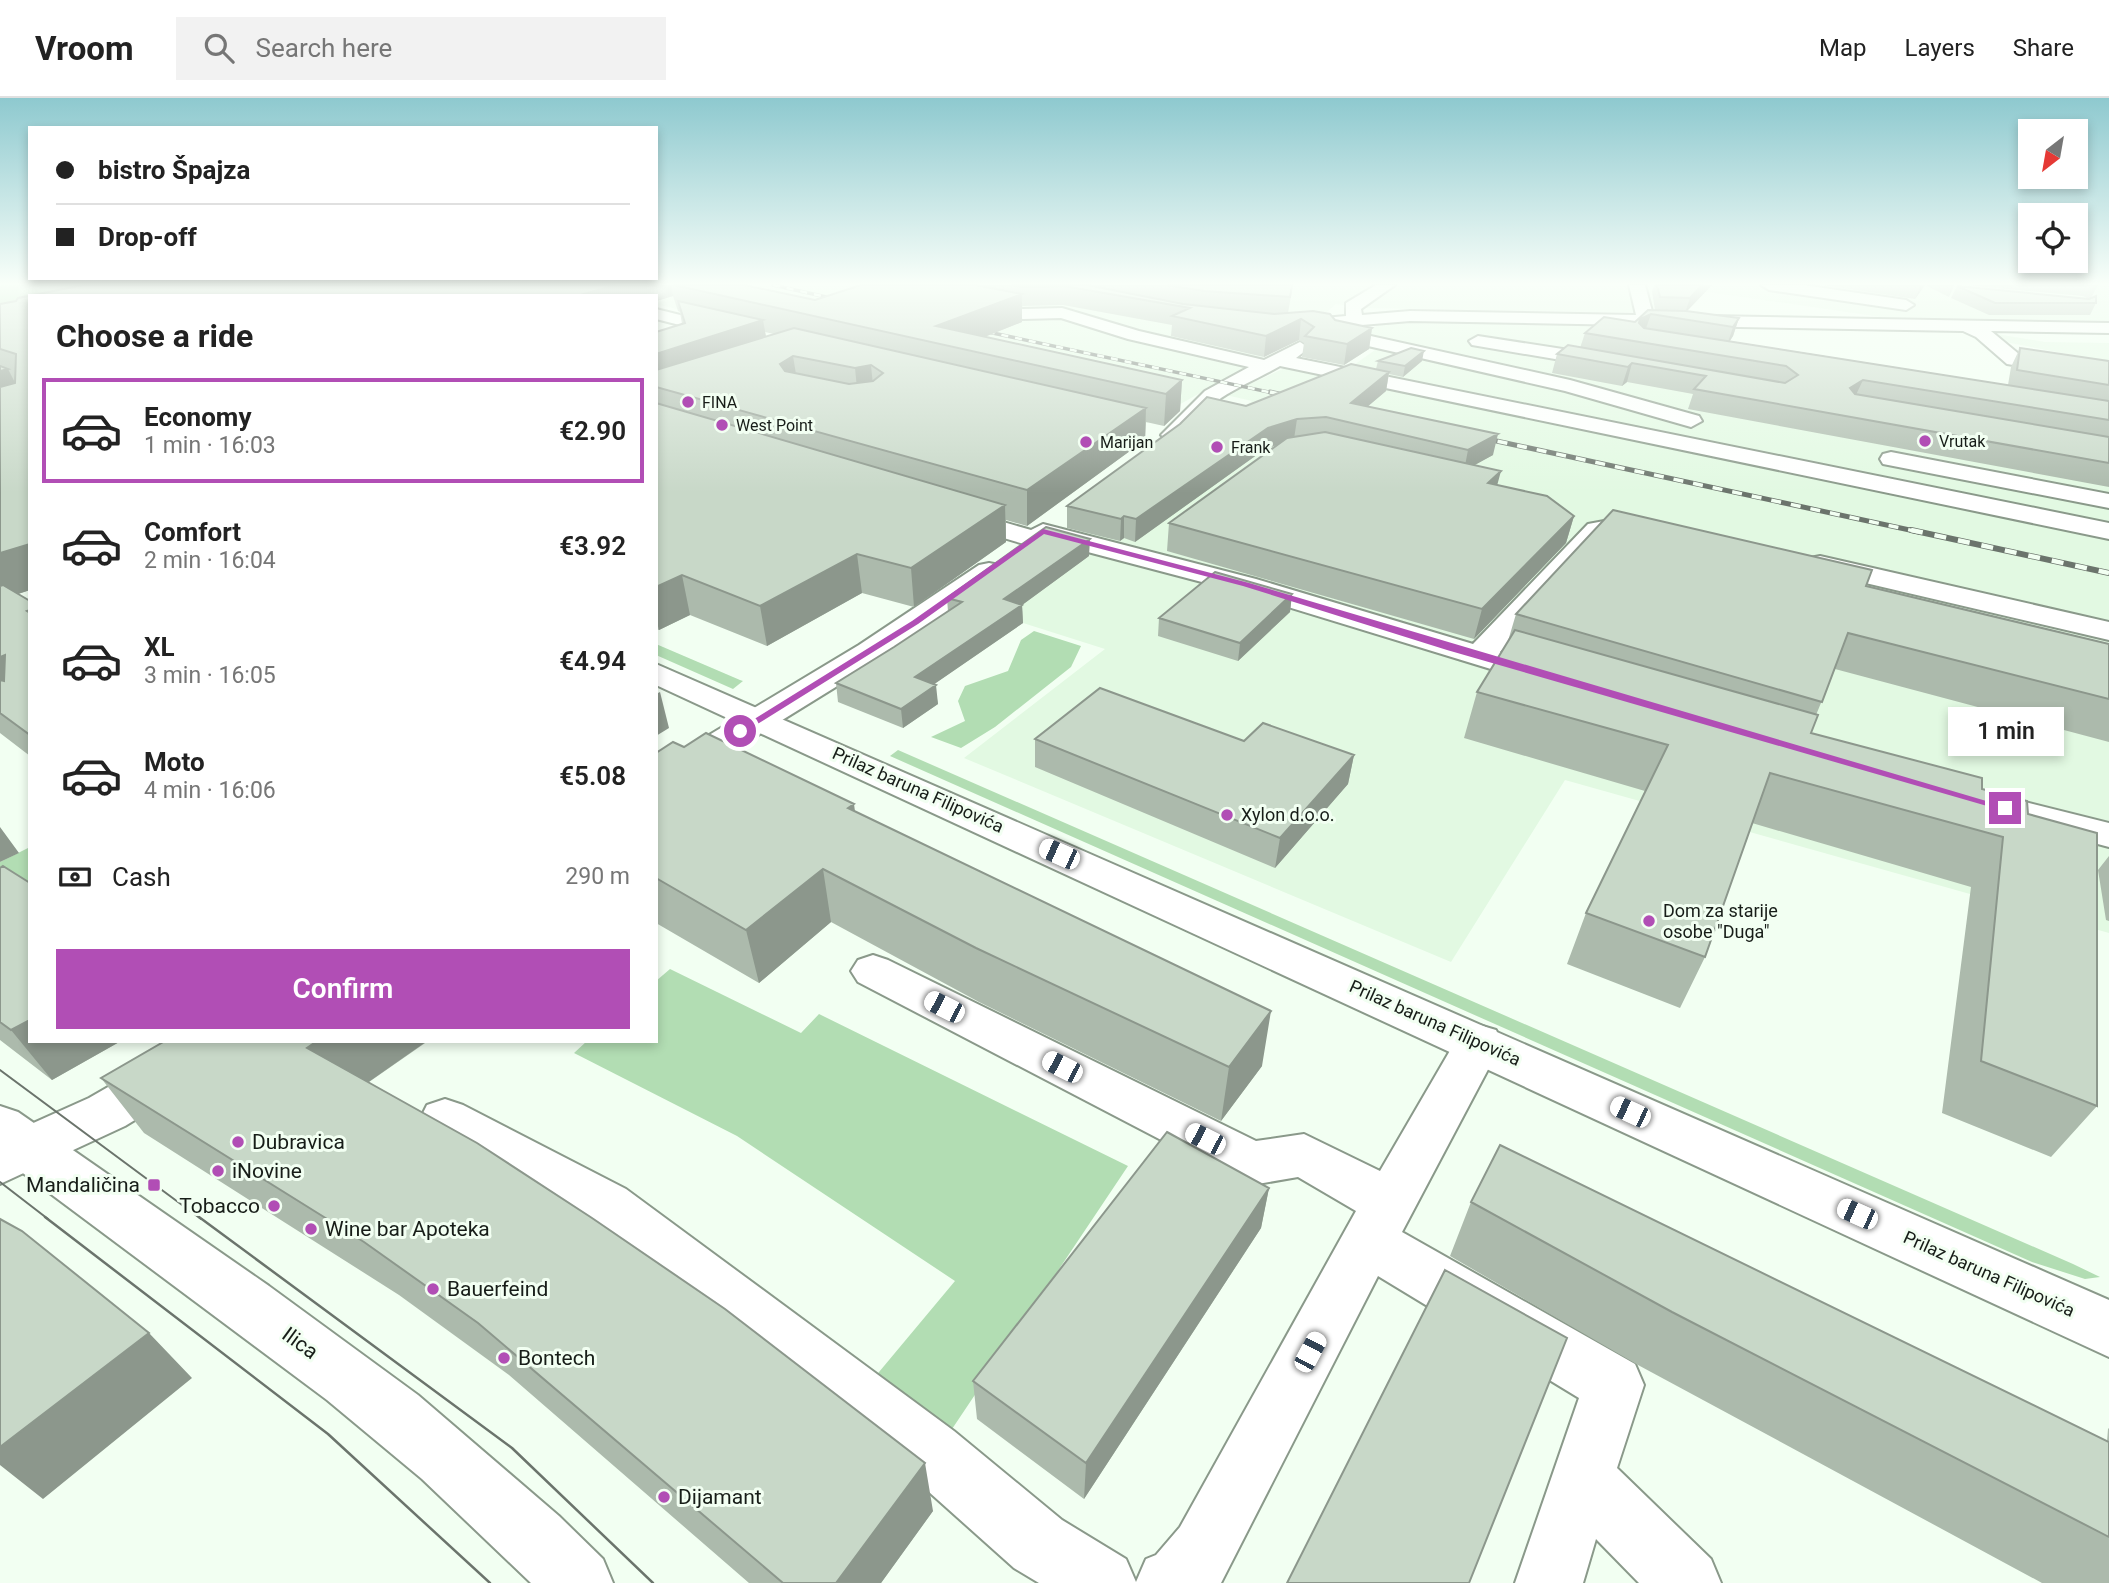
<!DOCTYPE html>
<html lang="en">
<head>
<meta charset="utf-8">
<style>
  body { margin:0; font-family:Roboto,sans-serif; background:#f2f2f2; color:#222; height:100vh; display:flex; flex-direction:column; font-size:26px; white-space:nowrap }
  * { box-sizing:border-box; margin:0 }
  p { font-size:23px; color:#767676 }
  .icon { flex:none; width:38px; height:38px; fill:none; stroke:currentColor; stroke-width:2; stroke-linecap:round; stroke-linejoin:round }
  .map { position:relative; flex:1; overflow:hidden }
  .sheet { position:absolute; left:28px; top:196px; width:630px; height:749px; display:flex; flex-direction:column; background:#fff; border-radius:0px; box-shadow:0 4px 10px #0003 }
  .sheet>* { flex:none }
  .guide { position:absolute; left:28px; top:28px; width:630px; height:154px; border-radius:0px; box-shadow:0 4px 10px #0003; display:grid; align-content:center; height:154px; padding:0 28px; background:#fff }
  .needle { width:46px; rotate:211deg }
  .tools { position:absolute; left:2018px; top:21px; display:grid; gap:14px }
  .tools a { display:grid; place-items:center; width:70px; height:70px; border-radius:0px; background:#fff; box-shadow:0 4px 10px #0003; font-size:35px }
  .end { position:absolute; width:32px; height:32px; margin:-16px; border:9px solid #b14eb5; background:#fff; box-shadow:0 0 0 4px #fff }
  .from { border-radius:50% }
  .bubble { position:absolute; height:49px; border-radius:0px; background:#fff; box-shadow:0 4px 10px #0003; font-size:23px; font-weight:600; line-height:49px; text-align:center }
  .car { position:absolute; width:21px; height:42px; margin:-21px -10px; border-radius:9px; box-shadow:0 0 5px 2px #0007; background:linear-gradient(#fff 24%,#345 0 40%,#fff 0 76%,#345 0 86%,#fff 0) }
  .guide b { display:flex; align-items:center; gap:24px; height:66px; font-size:26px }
  .guide b+b { border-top:2px solid #e0e0e0 }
  .guide i { width:18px; height:18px; background:#222 }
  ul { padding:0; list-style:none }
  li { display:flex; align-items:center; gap:21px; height:105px; margin:0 14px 10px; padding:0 14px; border:4px solid transparent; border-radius:0px }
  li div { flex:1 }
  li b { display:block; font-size:26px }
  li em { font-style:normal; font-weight:600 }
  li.active { border-color:#b14eb5 }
  li>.icon { width:63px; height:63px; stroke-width:1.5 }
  h2 { padding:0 28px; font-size:32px; line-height:84px }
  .pay { display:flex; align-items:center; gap:18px; height:77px; padding:0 28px; font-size:26px }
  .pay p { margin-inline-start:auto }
  .button { display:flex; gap:14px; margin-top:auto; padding:14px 28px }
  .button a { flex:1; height:80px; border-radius:0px; background:#b14eb5; color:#fff; font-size:28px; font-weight:600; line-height:80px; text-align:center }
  header { display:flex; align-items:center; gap:42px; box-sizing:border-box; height:98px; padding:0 35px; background:#fff; border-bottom:2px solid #e0e0e0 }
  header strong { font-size:33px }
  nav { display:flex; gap:38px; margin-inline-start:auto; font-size:24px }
  .search { width:490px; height:63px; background:#f2f2f2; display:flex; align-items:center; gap:18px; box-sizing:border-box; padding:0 24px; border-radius:0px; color:#767676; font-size:26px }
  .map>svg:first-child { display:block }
  .built { fill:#e2f9e2 }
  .green { fill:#b2ddb3 }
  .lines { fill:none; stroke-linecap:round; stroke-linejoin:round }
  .minor-casing { stroke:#8a998a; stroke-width:4 }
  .major-casing { stroke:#8a998a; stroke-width:4 }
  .minor { fill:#fff; fill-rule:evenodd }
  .major { fill:#fff; fill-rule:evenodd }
  .tram-far1 { stroke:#6b746c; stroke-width:2 }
  .tram { stroke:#6b746c; stroke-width:2.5 }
  .rail-far2-casing { stroke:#6b746c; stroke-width:3.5 }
  .rail-far1-casing { stroke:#6b746c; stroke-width:5 }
  .rail-casing { stroke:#6b746c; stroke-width:6 }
  .rail-far2 { stroke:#f2fff2; stroke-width:2.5; stroke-dasharray:7; stroke-linecap:butt }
  .rail-far1 { stroke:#f2fff2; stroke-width:3.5; stroke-dasharray:10; stroke-linecap:butt }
  .rail { stroke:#f2fff2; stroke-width:4.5; stroke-dasharray:12; stroke-linecap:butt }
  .wall { fill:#acbaac; fill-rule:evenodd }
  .shaded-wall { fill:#8c978c }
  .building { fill:#c8d8c8; stroke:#8c978c; stroke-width:2; fill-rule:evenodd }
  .route { fill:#b14eb5 }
  .poi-dot { fill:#b14eb5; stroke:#f2fff2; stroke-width:2.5 }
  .labels { text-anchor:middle; stroke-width:6; stroke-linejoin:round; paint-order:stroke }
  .far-poi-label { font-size:16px; fill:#171d18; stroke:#f2fff2; text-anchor:start }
  .street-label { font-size:18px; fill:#171d18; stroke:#f2fff2 }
  .poi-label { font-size:18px; fill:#171d18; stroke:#f2fff2; text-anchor:start }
  .near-poi-label { font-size:21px; fill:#171d18; stroke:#f2fff2; text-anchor:start }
  .near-street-label { font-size:21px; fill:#171d18; stroke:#f2fff2 }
</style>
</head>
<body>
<header>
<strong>Vroom</strong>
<div class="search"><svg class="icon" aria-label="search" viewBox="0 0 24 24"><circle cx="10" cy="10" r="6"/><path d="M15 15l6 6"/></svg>Search here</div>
<nav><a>Map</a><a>Layers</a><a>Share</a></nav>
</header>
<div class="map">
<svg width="2109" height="1485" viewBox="0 0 2109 1485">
  <rect width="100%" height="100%" fill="#f2fff2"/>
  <path class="built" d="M577,187h427l148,28 113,43 -118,67 -491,-119v-8z
    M1045,187h605l5,24v4l-292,-5 -27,-4 -13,11 -92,-6z
    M1660,187h449v36l-228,-4z
    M1397,222l206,4 506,90v519l-544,-153 -114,182 -487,-204 141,-109 -135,-43 282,-205 -26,-6 61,-28 50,10 38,-27 -26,-5 24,-18z
    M1990,235l55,9 64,1v19l-104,-20z"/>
  <path class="green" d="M0,187h193l-163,11 -30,28z
    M1034,533l47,15 -10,21 -76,60 -34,21 -30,-11 34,-16 -7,-20 7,-15 43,-15 13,-31z
    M656,546l84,36 3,1 -10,8 -77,-34z
    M898,652l1175,514 27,13 -15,2 -53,-17 -1142,-506z
    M30,749v73l-30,-12v-46z
    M670,871l131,64 18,-19 309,152 -180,269 -74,-57 81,-97 -218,-145 -163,-83 13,-12h69v-60z"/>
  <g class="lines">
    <g class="minor-casing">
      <path id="minor" d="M878,187h31l114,24 39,-1 77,23 125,29 36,-18 9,6 -13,10 813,165v16l-829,-173c-19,11 -41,20 -59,32 -17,12 -26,38 -49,44l-11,-7 44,-44 44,-24 -121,-28 -67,-21 -38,1 -137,-29z
        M1376,187h19l-34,24 1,6 48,-4 226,4 -7,-30h16l8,30 456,8v10l-118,-2 29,24 89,13v12l-102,-16 -31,-27 -13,-6 -553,-10 -121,10 -9,-5 9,-5 57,-5v-13z
        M1761,187h42l103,15 8,5 -8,5 -137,-20z
        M656,211l81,20 3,4 -9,5 -75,-19z
        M1339,231l231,51 129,36 3,5 -11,6 -126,-36 -232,-53 -3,-4z
        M1478,238l130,20 10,6 -10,6 -136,-23 -3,-4z
        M1891,354l218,42v14l-226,-44 -3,-5 3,-5z
        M955,410l76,22 12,-6 213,55 217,65 115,-120 43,-8 9,3 4,5 -4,5 -35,7 -105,116 57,17 5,7 -5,7 -11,3 -310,-95 -190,-50 -12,6 -88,-26 -4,-5 4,-5z
        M1820,458l289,66v18l-299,-70 -4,-6 4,-6z
        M989,465l10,2 4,6 -4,6 -118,82 -212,131 -13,3v-26l203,-122 120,-80z
        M2017,702l92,23v24l-105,-28 -6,-8 6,-8z
        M873,857l15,5 368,181 48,-7 76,37 82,-141 17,-5 17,5 6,13 -100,189 233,132 9,21 -27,83 94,91 10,24h-82l-43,-44 -13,44h-68l64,-185 -201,-122 -157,307h-182l-25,-15 -104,-93 -322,-254 -161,-88 -7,-14 7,-14 18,-6 18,6 163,84 328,242 108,89 64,39 10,23 10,-23 10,-4 24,-28 176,-316 -58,-34 -46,8 -18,-7 -376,-196 -7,-11 7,-11z
        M188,943h62l-7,13 -118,72 -125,58v-46l89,-40z"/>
    </g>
    <g class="major-casing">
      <path id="major" d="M656,566l1453,636v57l-1453,-672z
        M0,1008l18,6 251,174 149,109 141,121 44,43 10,24h-82l-109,-104 -95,-79 -327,-244z"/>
    </g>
    <use href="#minor" class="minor"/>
    <use href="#major" class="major"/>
    <path class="tram-far1" d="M0,972l201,149
      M0,1084l48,37"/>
    <path class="tram" d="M45,1119l283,217 162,149
      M199,1119l313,231 141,135"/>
    <g class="rail-far2-casing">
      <path id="rail-far2" d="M773,187l71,16
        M974,231l304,65"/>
    </g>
    <g class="rail-far1-casing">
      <path id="rail-far1" d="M1270,294l26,6
        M1478,339l441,95"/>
    </g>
    <g class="rail-casing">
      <path id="rail" d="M1911,432l198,43"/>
    </g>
    <use href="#rail-far2" class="rail-far2"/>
    <use href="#rail-far1" class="rail-far1"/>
    <use href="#rail" class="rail"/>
  </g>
  <path class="wall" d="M84,187h660l71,15 46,-15h432l-5,28 25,-2 17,3 5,6 37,8 -3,21 -25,16 -42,-8 2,-14 -5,-3 -35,17 -93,-21 1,-11 -109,-20 -41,1v16l-38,15 198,43 -2,31 -16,15 -18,-4 -1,18 -118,86 -21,-6v22l-92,65 -52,-14 -95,53 -77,-31 -31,15 -3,-1v-297l26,-8 -2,-12 -2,-1 -5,-15 -17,5v-5h-626v294l-12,4 12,7v155l-30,-23v-429l16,-3 2,-3zM765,234l9,2 -8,3z
    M1654,187h58l-25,26 52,7 -6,18 -3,5 278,44 3,-18 9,-19 89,13v126l-421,-78 5,-15 -66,-12 -5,4 -70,-13 5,-19 23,-6 5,-15 50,-11 20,-12 -3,-18z
    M1822,187h133l-1,1 -5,11 -24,-12 -10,14z
    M1965,187h133l-7,13 5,5 -6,12h-101l-38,-17 6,-12 132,13 -6,-3z
    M1378,263h44l-19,16 -14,-3 -3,17 -19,16 126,48 -19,10 23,20 77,31 -8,27 -92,96 -307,-88 2,-28 109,-78 -13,4 -130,93 -11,-4 -4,3 -53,-13v-22l179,-100 130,-37z
    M1089,458l-67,49 1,18 -89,61 4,20 -35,24 -65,-26 -2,-19 58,-36 54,-35 -1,-14z
    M1866,488l243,58v98l-274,-73 -19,46 -5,18 171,56 46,25 69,292 -46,51 -109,-44 29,-226 -219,-64 -47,134 -25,51 -113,-44 19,-51 59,-122 -181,-53 13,-46 31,-51 8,-27z
    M1292,496l-2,18 -52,49 -80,-25 1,-18z
    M1035,641l209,2 110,14 -6,29 -73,84 -240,-101z
    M684,649l171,65 407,254 -41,55 -242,-119 -148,-80 -72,61 -103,-60v-170z
    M2109,758v65l-3,-1 -8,-50z
    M0,770l30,173h91l-69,39 -52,-40z
    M165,943h263l-59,41 564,429 -52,72h-132l-240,-208 -110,-80 -255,-162 -43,-55z
    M1269,1090l-8,40 -177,271 -107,-80 -4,-38z
    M1471,1104l636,240 1,-13 1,-1v155h-67l-404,-218 -188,-109z"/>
  <path class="shaded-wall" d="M616,187h55l2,11 -17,5v-5h-79z
    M1702,187h10l-27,28 5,-15z
    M1921,187h4l-10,14z
    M1022,196v28l-65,26 -21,-22z
    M1651,216l-6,17 -10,6 5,-18z
    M1739,220l-6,18 -6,9 6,-18z
    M1301,221l-2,21 -35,17 2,-21z
    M763,222l5,28 -112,38v-32z
    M1372,230l-3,21 -25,16 3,-21z
    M1424,253l-2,10 -19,16 2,-11z
    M793,258l5,30 -18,-22z
    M1632,265l-5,19 -5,4 6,-19z
    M871,267l3,31 -16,3 -3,-31z
    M8,271l16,31 -24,7v-36z
    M1389,274l-3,19 -38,32 3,-20z
    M1182,282l-2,31 -16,15 2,-32z
    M1863,282l-9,19 -4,-11z
    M1146,310l-1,32 -118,86v-36z
    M1297,321l-3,20 -29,10 -130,93 1,-23 132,-91z
    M1498,336l-5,21 -29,16 4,-21z
    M1501,373l-7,26 -6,-14z
    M1005,407l1,37 -92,65 -3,-39z
    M1124,418v22l-4,3 1,-22z
    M1574,418l-8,27 -92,96 8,-30z
    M1090,441l-1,17 -75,55 8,-6 1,18 -106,73 -2,-19 89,-78z
    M30,446v46l-30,10v-47z
    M857,456l5,39 -95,53 -7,-40z
    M682,477l8,40 -31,15 -3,-12v-31z
    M1292,496l-2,18 -52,49 2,-18z
    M5,557l25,39 -30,12v-49z
    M936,587l2,19 -35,24 -2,-19z
    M660,594l9,36 -13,8v-42z
    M1354,657l-6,29 -73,84 5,-30z
    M854,706l7,52 -13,-48z
    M0,729l19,26 -19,9z
    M823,771l8,53 -72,61 -13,-53z
    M1271,913l-9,55 -41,55 8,-54z
    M30,922v21h91l-69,39 -41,-50z
    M317,943h110l-87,61 -33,-54z
    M1269,1090l-8,40 -177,271 2,-36z
    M149,1235l43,45 -149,121 -43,-34v-18z
    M925,1365l8,48 -52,72h-45z"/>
  <path class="building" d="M84,187h532l-39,11h-547v248l-30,9v-166l15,-4 1,-29 -16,-5v-45l16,-3 2,-3z
    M674,187h70l71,15 46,-15h114l47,9 -86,32 246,54 -16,14z
    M1012,187h75l96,19 91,10 39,-3 17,3 5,6 37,8 -25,16 -42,-8 9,-9 -13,-8 -35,17 -94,-20 18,-8 -126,-22 -41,1z
    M1167,187h125l-2,12 -86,-6z
    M1657,187h45l-12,13 -30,-1z
    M1957,188l132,13 7,-3v7h-101z
    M678,203l85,19 -107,34v-22l29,-9z
    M1648,212l38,1 53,7 -6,9 -82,-13 -11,5 -1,4 5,5 465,73v19l-246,-40 -13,8 5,6 254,43v26l-415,-74 12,-13 -74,-13 -4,4 -71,-13 11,-9 217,38 13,-8 -12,-9 -201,-33 19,-16 31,5z
    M794,230l352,80 -119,82 -371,-103v-17zM793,258l62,12 16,-3 12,8 -10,8 -24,3 -64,-13 -5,-7z
    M1411,250l13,3 -19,15 -27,-5z
    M2020,250l89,13v24l-92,-15z
    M1351,266l38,8 -38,31 147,31 -30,16 -142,-33 -29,2 -29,9 -132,91 -12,-3 -3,3 -54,-13 113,-82 27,-27 39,9z
    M0,268l8,3 -8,2z
    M656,305l349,102 -94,63 -54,-14 -97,52 -78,-31 -26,12z
    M1325,334l176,39 -13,12 59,13 27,20 -92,93 -313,-86 118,-85z
    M1613,412l259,60 -6,16 243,58v55l-261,-66 -26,69 -306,-88z
    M1046,429l44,12 -86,60 18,6 -107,72 21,8 -35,24 -65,-26 58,-36 68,-45 -15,-4z
    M1215,474l77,22 -52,49 -81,-25z
    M3,487l27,16v9l-3,1 3,2v122l-30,-22v-33l4,1 1,-26 -5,2v-71z
    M1515,532l303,85 -7,18 171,45v11l45,12 1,13 69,19v273l-116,-45 22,-224 -233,-64 -65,184 -119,-44 82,-168 -191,-53z
    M1100,590l144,53 19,-18 91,32 -74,83 -245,-99z
    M706,635l148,71 -6,4 423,203 -42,56 -253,-119 -153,-79 -77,61 -90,-52v-125l17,-11 11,5z
    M3,768l27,17v137l-19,10 -11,-8v-154z
    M165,943h152l-10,7 170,95 115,75 133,91 200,154 -89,120h-53l-305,-260 -114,-81 -263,-164z
    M1167,1034l102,56 -183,275 -113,-82z
    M1500,1047l609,297v95l-437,-225 -201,-110z
    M0,1121l22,12 127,102 -149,114z
    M1445,1172l122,68 -98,245h-182z"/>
  <linearGradient id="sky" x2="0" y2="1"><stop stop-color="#8ec9cf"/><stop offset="0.47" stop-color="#f9fff9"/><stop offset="1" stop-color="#f9fff9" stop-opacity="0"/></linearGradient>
  <rect width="2109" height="395" fill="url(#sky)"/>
  <path class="route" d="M1043,431l206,54 761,225 -9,2 -554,-160 -204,-64 -199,-52 -126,90 -175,109 -8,-2 177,-110z"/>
  <g class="poi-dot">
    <circle cx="688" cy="304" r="7"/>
    <circle cx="722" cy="327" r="7"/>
    <circle cx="1925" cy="343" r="7"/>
    <circle cx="1086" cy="344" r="7"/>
    <circle cx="1217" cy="349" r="7"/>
    <circle cx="1227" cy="717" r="7"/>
    <circle cx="1649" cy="823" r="7"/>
    <circle cx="238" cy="1044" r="7"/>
    <circle cx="218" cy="1073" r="7"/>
    <rect x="147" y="1080" width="14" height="14" rx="3.5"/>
    <circle cx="274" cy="1108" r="7"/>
    <circle cx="311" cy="1131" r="7"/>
    <circle cx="433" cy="1191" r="7"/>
    <circle cx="504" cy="1260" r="7"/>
    <circle cx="664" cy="1399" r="7"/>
  </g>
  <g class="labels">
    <g class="far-poi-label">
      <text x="702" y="310">FINA</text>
      <text x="736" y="333">West Point</text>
      <text x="1939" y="349">Vrutak</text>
      <text x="1100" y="350">Marijan</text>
      <text x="1231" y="355">Frank</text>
    </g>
    <g class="street-label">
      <text transform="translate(918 692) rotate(24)" y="6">Prilaz baruna Filipovića</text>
      <text transform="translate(1435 925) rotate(24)" y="6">Prilaz baruna Filipovića</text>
      <text transform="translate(1989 1176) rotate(24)" y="6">Prilaz baruna Filipovića</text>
    </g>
    <g class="poi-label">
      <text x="1241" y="723">Xylon d.o.o.</text>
      <text x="1663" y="819">Dom za starije<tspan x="1663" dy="21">osobe "Duga"</tspan></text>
    </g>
    <g class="near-poi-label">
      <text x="252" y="1051">Dubravica</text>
      <text x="232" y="1080">iNovine</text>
      <text x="140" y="1094" text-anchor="end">Mandaličina</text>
      <text x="260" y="1115" text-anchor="end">Tobacco</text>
      <text x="325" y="1138">Wine bar Apoteka</text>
      <text x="447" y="1198">Bauerfeind</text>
      <text x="518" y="1267">Bontech</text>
      <text x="678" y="1406">Dijamant</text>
    </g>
    <g class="near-street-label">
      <text transform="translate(300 1245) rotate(36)" y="7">Ilica</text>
    </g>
  </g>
</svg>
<div class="tools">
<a><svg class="needle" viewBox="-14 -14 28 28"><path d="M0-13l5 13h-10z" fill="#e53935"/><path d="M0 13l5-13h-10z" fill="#767676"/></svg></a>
<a><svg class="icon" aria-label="locate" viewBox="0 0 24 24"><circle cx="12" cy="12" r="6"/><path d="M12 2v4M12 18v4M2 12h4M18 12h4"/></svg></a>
</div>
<i class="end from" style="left:740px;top:633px"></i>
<i class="end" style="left:2005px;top:710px"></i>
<div class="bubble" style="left:1948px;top:609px;width:116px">1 min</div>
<i class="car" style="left:1059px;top:756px;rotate:294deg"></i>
<i class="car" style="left:944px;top:909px;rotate:297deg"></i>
<i class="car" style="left:1062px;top:969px;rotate:297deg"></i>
<i class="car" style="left:1630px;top:1014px;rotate:295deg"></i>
<i class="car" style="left:1205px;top:1041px;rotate:297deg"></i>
<i class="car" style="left:1857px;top:1116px;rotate:294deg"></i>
<i class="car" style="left:1310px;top:1254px;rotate:28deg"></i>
<div class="guide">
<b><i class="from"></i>bistro Špajza</b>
<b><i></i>Drop-off</b>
</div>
<section class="sheet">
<h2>Choose a ride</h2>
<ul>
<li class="active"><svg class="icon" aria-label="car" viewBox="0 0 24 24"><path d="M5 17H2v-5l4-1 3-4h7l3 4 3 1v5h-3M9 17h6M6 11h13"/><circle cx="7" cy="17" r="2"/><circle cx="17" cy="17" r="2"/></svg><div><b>Economy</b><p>1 min · 16:03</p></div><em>€2.90</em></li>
<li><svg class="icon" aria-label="car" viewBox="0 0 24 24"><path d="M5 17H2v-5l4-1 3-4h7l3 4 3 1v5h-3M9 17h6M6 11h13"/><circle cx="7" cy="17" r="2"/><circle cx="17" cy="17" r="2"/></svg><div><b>Comfort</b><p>2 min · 16:04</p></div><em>€3.92</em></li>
<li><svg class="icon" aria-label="car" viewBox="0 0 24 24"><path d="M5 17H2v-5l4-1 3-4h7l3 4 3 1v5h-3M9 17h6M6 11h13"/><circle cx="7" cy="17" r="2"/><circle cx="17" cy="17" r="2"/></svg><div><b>XL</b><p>3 min · 16:05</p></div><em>€4.94</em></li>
<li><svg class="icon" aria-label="car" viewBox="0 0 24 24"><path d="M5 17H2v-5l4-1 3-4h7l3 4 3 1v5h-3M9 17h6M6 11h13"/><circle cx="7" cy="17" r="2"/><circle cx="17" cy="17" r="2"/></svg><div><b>Moto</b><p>4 min · 16:06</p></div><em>€5.08</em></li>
</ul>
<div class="pay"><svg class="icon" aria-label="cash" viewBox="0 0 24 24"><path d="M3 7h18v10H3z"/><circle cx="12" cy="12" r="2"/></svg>Cash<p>290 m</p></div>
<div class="button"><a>Confirm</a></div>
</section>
</div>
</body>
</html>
